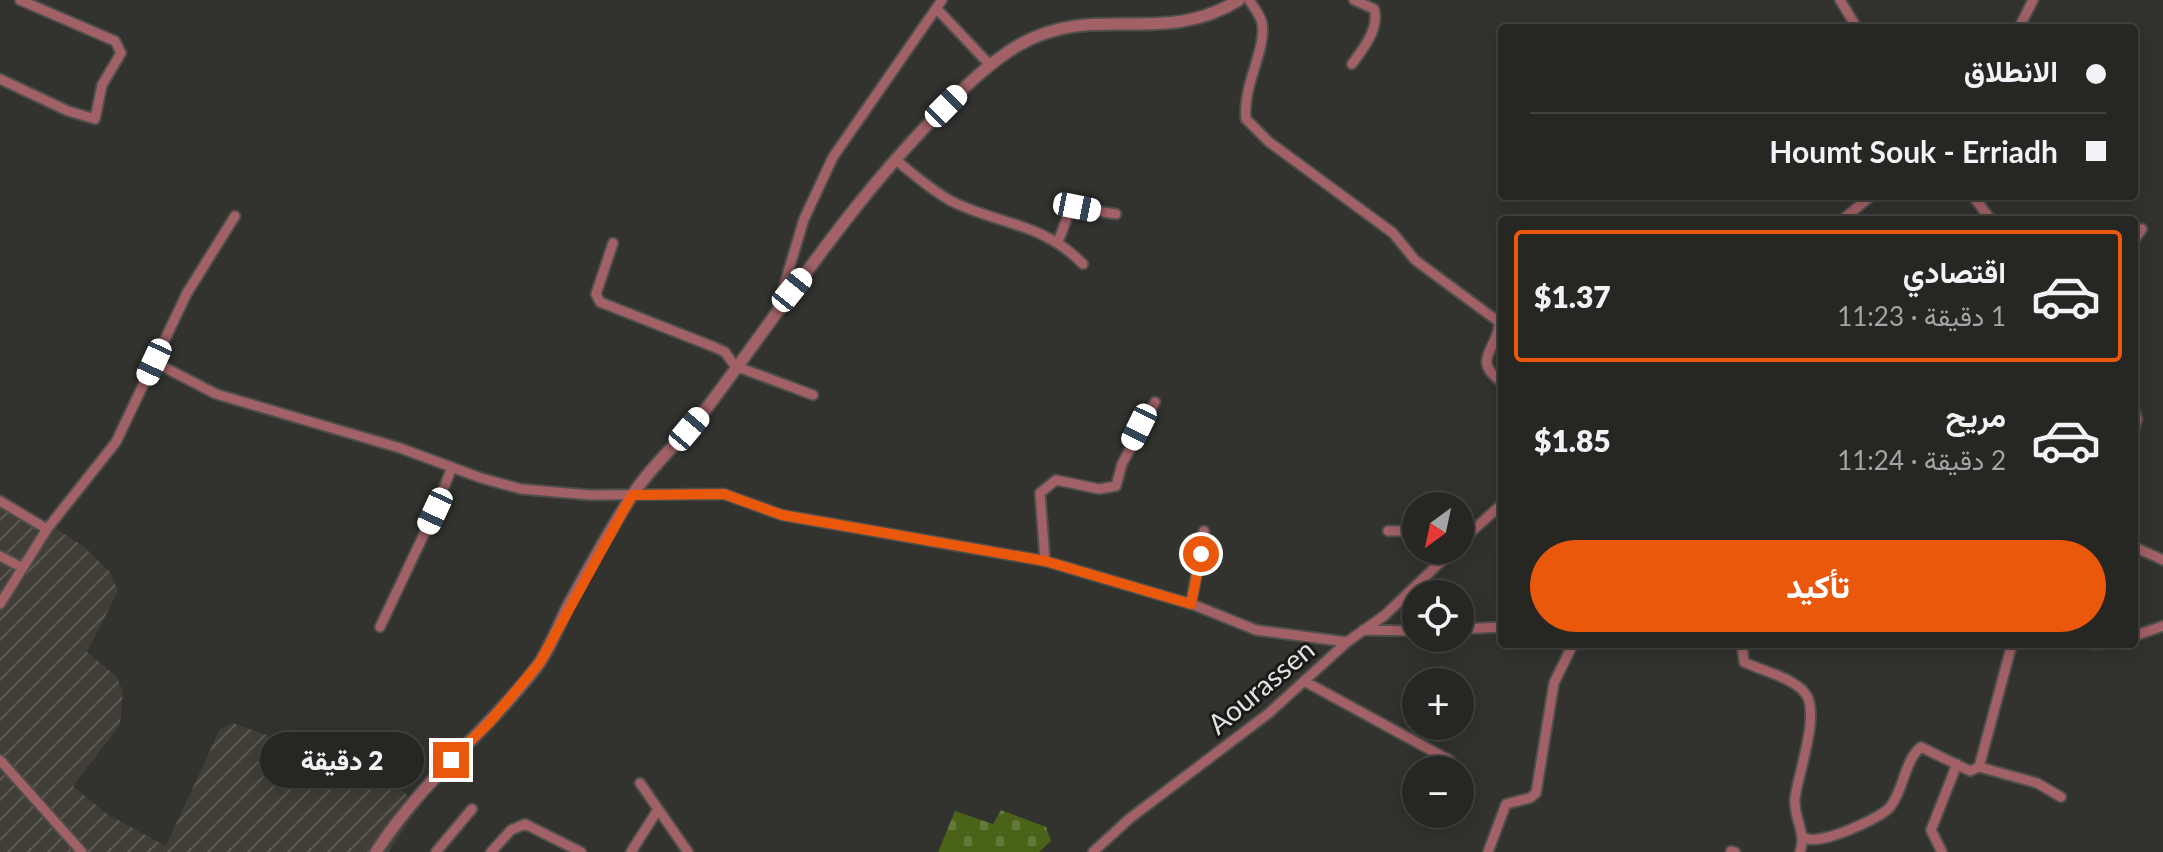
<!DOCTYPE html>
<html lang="ar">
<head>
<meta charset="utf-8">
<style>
  body { margin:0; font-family:Lato,Vazirmatn,sans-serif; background:#323230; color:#f1f3f6; direction:rtl; height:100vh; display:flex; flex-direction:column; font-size:30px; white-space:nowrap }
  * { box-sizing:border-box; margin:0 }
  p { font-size:26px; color:#a4a5a6 }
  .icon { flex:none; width:44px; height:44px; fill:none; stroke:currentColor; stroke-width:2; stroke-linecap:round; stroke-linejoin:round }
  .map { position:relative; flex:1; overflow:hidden; direction:ltr }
  .drawer { position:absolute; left:1498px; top:216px; width:640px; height:432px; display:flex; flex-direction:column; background:#262623; border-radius:8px; box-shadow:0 4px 20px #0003,0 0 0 2px #424341; direction:rtl }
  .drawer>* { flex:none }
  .guide { position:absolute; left:1498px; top:24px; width:640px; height:176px; border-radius:8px; box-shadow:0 4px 20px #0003,0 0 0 2px #424341; direction:rtl; display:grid; align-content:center; height:176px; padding:0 32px; background:#262623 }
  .needle { width:52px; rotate:213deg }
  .buttons { position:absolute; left:1402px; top:492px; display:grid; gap:16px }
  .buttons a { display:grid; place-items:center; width:72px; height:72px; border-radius:50%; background:#262623; box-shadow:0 4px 20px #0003,0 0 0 2px #424341; font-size:40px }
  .end { position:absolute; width:36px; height:36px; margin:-18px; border:10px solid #ea580c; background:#fff; box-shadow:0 0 0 4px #fff }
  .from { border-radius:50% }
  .bubble { position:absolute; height:56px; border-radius:28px; background:#262623; box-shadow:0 4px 20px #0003,0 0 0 2px #424341; font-size:26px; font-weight:800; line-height:56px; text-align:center; direction:rtl }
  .car { position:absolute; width:24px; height:48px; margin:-24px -12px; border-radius:10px; box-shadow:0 0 6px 2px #0007; background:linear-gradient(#fff 24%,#345 0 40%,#fff 0 76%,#345 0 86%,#fff 0) }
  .guide b { display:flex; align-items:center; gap:28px; height:76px; font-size:30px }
  .guide b+b { border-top:2px solid #424341 }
  .guide i { width:20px; height:20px; background:#f1f3f6 }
  ul { padding:14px 0 0; list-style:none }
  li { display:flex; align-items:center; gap:24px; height:132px; margin:0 16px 12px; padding:0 16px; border:4px solid transparent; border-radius:8px }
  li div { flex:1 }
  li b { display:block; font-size:30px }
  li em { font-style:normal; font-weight:800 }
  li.active { border-color:#ea580c }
  li>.icon { width:72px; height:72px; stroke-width:1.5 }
  .cta { display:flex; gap:16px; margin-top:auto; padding:16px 32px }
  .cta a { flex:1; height:92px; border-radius:48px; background:#ea580c; color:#fff; font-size:32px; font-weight:800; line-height:92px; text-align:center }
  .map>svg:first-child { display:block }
  .industrial { fill:url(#industrial-furrows) }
  .cemetery { fill:url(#cemetery-stones) }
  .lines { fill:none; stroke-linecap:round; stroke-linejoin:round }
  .minor-casing { stroke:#4e4e4b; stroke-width:13 }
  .tertiary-casing { stroke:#4e4e4b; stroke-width:15 }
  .minor { stroke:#a26166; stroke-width:9 }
  .tertiary { stroke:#a26166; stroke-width:11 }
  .route { stroke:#ea580c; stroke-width:10 }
  .labels { text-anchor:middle; stroke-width:6; stroke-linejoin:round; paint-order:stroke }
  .street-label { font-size:28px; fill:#e2e2e0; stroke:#1a1918 }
</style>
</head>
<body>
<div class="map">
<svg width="2163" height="852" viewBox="0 0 2163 852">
  <defs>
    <pattern id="industrial-furrows" width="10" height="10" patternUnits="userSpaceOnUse" patternTransform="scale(2)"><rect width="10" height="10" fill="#403e36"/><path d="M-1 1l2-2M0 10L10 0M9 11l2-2" fill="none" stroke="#5b5a53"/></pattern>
    <pattern id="cemetery-stones" width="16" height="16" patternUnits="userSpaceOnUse" patternTransform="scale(2)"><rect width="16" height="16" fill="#4b6319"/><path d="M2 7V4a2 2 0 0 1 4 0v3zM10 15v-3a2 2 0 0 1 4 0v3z" fill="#65793a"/></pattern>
  </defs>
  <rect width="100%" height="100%" fill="#32322f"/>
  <path class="industrial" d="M0,493l83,53 27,26 8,19 -31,61 30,25 6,15 -3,33 -47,61 34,28 59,32 54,-117 13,-6 91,33 47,9 49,41 -32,46h-388z"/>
  <path class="cemetery" d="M1001,810l45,17 5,14 -12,11h-101l17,-41 38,13z"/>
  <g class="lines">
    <g class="minor-casing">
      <path id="minor" d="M1249,0c4,6 12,16 13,23 5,26 -20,63 -16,96l23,23 124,91 22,27 84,62c1,25 -30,38 3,60
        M1840,0l17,28
        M937,9l53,56
        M2019,28l14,-28
        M1352,64c11,-15 28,-36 22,-55l-20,-9
        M0,79l68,32 27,8 7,-34 19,-32 -6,-12 -95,-41
        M896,160c17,14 35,30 55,41 48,24 91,21 132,63
        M1973,196l18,24
        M1842,220l29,-24
        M2134,240l8,-11
        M1058,242l13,-35 45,7
        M613,243l-17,51 4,8 114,45 11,5 10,14 78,29
        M777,309l27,-90 29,-62 109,-157
        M154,362l62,32 184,54 81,30 40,11 69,6 134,-1 58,21 263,46 149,44 62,25 91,12
        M2134,409l3,10 -3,11
        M0,501l47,28 -47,75
        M47,529l69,-87 71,-149 48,-77
        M1388,531h28
        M1460,542l42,-38
        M2134,547l29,13
        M0,556l23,12
        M1045,561l-5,-68 16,-13 43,9 17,-3 6,-22 33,-62
        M1191,604l13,-73
        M380,627l55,-116 17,-44
        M1460,629l42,-2
        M1363,630l53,1
        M2134,636l29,-10
        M1742,644l2,18c18,9 48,15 61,31 16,19 -7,81 -10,105 -2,20 12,34 5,54
        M2093,644h5
        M1304,681l145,79 9,10
        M0,760l82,92
        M1979,767l58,16 24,14
        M640,783l48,69
        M1460,784l1,3
        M1805,838c14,8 75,-19 85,-31 14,-17 14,-46 31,-60l49,24 9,-4 33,-123
        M1731,851l4,1
        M436,852l36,-43
        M491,852l20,-22 14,-6 56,28
        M631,852l26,-41
        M1093,852l36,-33 140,-106 78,-71 38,-27 68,-65
        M1488,852l18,-48 24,-6 6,-5 18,-110 19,-39
        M1942,852l-11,-22 26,-66"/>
    </g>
    <g class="tertiary-casing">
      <path id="tertiary" d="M376,852c47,-73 110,-119 162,-187 12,-17 20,-38 29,-57 20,-37 41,-75 64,-111 21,-33 54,-60 78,-92 74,-98 141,-202 228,-290 25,-25 51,-52 82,-70 76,-44 142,3 220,-45"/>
    </g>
    <use href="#minor" class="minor"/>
    <use href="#tertiary" class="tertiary"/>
  </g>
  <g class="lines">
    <path class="route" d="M451,760l38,-37 51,-61 92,-167 92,-1 58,21 263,46 146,43 10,-50"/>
  </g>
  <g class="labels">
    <g class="street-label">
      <text transform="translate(1261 687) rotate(-40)" y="10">Aourassen</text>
    </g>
  </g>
</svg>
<div class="buttons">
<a><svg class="needle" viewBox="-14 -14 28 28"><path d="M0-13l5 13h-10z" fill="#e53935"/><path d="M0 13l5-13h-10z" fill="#a4a5a6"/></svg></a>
<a><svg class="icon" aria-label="locate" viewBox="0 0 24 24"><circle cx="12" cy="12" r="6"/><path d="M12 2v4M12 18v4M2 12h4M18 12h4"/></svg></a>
<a>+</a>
<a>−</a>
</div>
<i class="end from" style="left:1201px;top:554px"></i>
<i class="end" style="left:451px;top:760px"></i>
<div class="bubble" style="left:260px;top:732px;width:164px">2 دقيقة</div>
<i class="car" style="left:946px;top:106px;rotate:45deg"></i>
<i class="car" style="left:1077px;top:207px;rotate:101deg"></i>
<i class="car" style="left:792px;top:290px;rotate:39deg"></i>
<i class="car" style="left:154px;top:362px;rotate:205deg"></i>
<i class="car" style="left:1139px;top:427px;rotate:206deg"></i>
<i class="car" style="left:689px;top:429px;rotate:40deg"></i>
<i class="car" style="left:435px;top:511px;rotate:205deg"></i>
<div class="guide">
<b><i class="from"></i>الانطلاق</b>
<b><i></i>Houmt Souk - Erriadh</b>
</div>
<section class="drawer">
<ul>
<li class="active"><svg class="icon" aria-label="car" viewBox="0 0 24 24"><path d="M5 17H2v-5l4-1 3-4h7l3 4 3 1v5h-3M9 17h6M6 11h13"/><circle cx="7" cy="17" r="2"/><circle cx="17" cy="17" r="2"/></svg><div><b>اقتصادي</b><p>1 دقيقة · 11:23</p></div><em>$1.37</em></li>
<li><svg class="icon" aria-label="car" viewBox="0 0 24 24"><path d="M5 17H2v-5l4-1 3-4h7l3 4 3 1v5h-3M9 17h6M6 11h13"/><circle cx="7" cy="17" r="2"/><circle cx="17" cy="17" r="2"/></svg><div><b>مريح</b><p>2 دقيقة · 11:24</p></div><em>$1.85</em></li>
</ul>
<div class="cta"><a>تأكيد</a></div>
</section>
</div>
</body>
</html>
